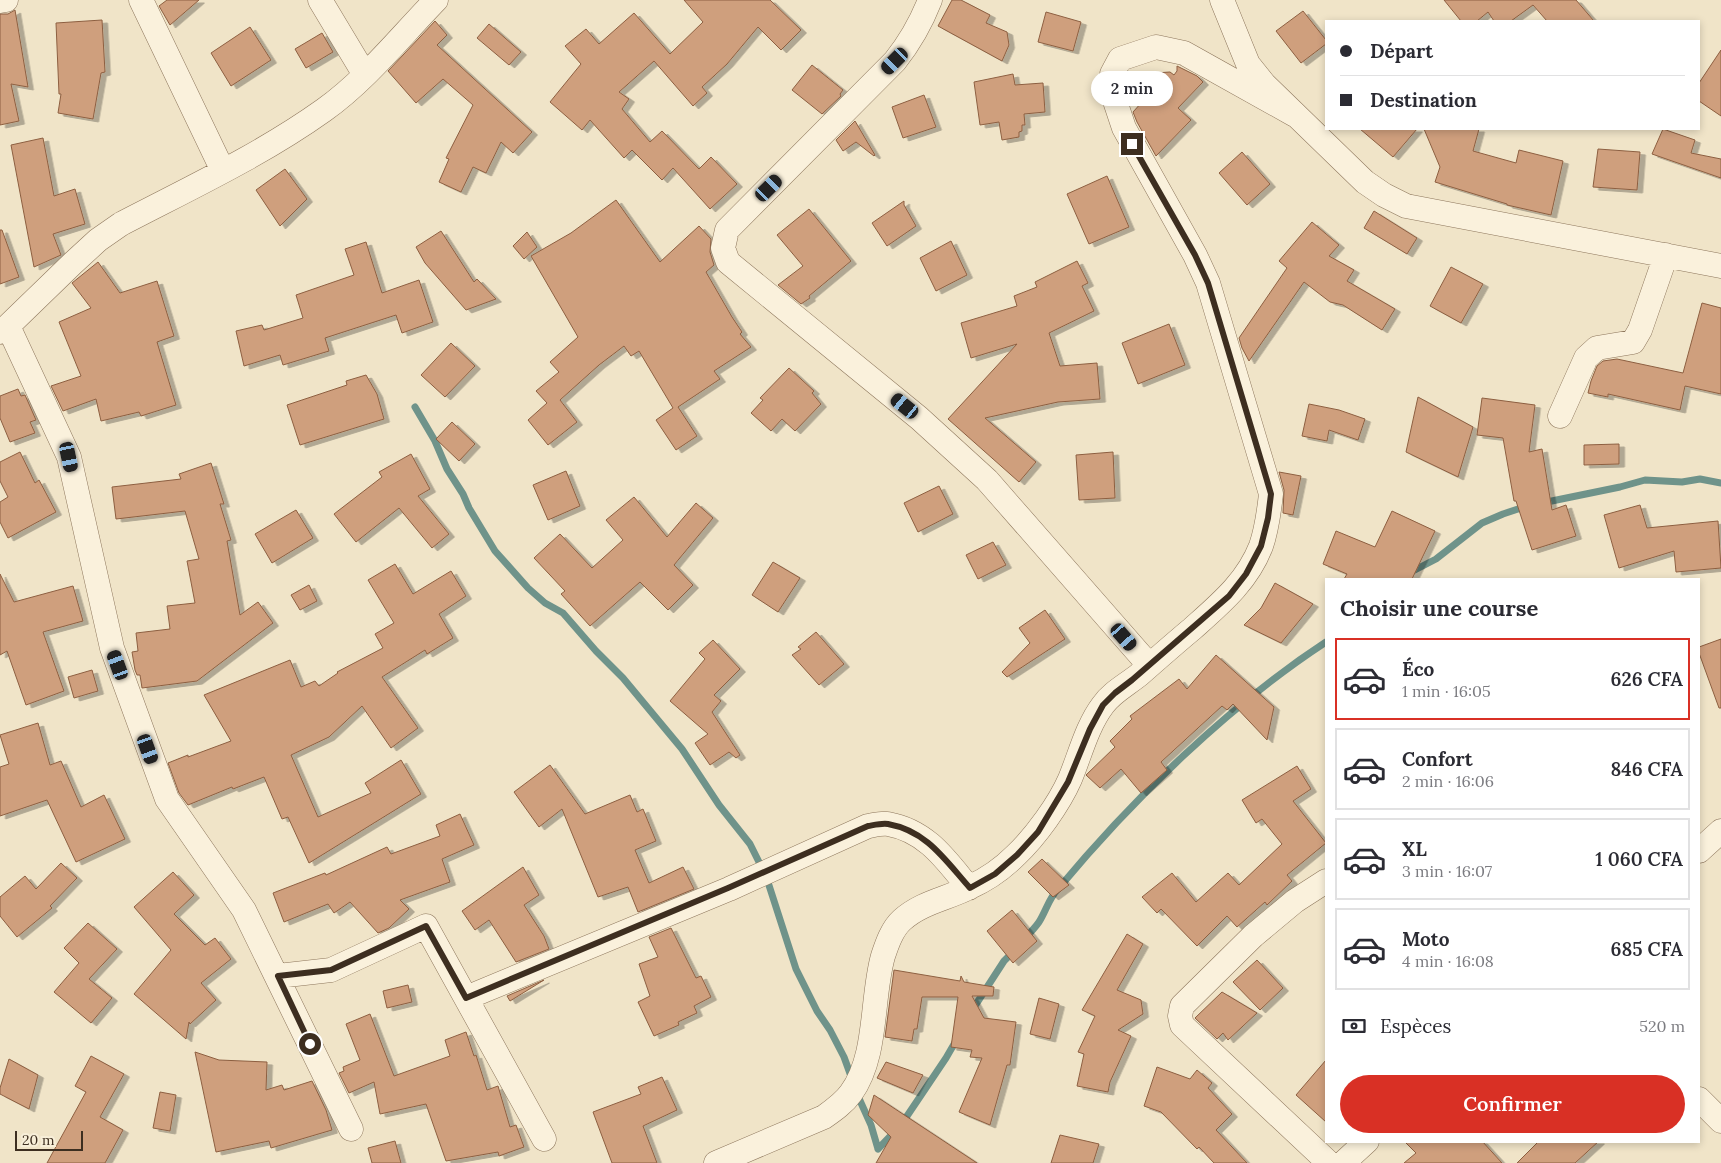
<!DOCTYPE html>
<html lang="fr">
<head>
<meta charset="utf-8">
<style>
  body { margin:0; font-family:Lora,serif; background:#f2f2f3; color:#2b2b33; height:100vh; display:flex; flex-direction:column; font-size:19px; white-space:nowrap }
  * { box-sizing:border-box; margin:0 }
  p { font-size:16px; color:#7c7c81 }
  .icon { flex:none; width:28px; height:28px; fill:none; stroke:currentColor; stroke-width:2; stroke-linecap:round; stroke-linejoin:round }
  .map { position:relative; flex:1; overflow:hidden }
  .sheet { position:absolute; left:1325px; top:578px; width:375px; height:565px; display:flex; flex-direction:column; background:#fff; border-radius:0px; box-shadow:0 2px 8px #0003 }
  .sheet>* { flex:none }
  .banner { position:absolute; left:1325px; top:20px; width:375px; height:110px; border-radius:0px; box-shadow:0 2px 8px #0003; display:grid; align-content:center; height:110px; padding:0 15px; background:#fff }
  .scale { position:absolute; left:15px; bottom:12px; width:68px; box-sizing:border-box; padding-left:5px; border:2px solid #3d2e20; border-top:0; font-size:14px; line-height:18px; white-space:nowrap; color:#3d2e20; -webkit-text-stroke:4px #f7eed8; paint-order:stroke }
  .end { position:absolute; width:22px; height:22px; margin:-11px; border:6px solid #3d2e20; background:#fff; box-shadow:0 0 0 2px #fff }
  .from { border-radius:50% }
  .bubble { position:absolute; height:35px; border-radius:18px; background:#fff; box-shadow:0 2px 8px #0003; font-size:16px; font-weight:600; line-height:35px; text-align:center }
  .car { position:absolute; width:15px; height:30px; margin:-15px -8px; border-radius:6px; box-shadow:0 0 4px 1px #0007; background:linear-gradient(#222 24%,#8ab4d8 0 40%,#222 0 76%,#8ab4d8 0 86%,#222 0) }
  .banner b { display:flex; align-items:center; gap:18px; height:48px; font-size:19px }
  .banner b+b { border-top:1px solid #e1e1e2 }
  .banner i { width:12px; height:12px; background:#2b2b33 }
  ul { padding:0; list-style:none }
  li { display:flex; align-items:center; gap:15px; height:82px; margin:0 10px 8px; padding:0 5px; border:2px solid #e1e1e2; border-radius:0px }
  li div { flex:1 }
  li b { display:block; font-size:19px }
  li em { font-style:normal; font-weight:600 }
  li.on { border-color:#d93025 }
  li>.icon { width:45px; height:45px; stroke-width:1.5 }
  h2 { padding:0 15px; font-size:22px; line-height:60px }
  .pay { display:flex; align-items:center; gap:12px; height:55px; padding:0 15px; font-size:19px }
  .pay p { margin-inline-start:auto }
  .button { display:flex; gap:10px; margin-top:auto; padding:10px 15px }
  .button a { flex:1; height:58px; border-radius:30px; background:#d93025; color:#fff; font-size:20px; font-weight:600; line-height:58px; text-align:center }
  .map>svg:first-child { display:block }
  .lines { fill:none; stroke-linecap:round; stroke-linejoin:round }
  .stream { stroke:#6f938a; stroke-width:7 }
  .building { fill:#cf9f7d; stroke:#8d5f41; filter:url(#shadow) }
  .minor-casing { stroke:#8d765c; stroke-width:25 }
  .minor { stroke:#faf1dc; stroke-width:24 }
  .route { stroke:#3d2e20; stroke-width:6 }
</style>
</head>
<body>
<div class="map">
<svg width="1721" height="1163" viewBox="0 0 1721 1163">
  <defs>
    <filter id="shadow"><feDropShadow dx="5.5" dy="3" stdDeviation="0" flood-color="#0004"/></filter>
  </defs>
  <rect width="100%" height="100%" fill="#f0e4c8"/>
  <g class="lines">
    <path class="stream" d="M415,407l20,34 12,28 16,25 6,14 26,43 33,37 17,15 18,10 33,38 27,27 59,71 37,56 31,39 16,32 30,93 21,42 13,19 14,27 8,22
      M1542,503l78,-16 25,-7 37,2 18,-3 21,4
      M1409,573l27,-14 46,-36 21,-9 24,-8
      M1024,939c5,-5 11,-11 15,-17 7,-11 10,-24 19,-33 75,-90 170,-183 268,-247
      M971,1012l33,-51 10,-10
      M857,1094l14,31 7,24
      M878,1149l23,-24 45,-67 11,-19"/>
  </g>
  <path class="building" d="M167,0h32l-29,25 -11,-19z
    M684,0h86l31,30 -20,20 -23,-23 -31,37 -25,23 5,6 -14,13 -39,-45 -35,31 10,7 -7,10 28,33 12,-11 37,38 12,-12 26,27 -27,25 -37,-41 -11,12 -30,-30 -8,8 -34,-38 -8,10 -32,-28 31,-38 -16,-18 21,-17 13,15 35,-31 36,41 33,-32z
    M952,0h9l29,15 -4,8 21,9 2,13 -7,16 -64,-35z
    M1444,0h132l18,21h-47l-14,-16 -22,16h-17l-6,-9 -11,9h-16z
    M15,10l13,77 -17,-3 8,37 -19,4v-111h8z
    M1303,11l23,29v4l-25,19 -25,-32z
    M1046,12l35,10 -8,29 -35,-9z
    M102,20l3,52 -4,1 -8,46 -35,-6 3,-19h-2l-3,-71z
    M435,21l12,14 -10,10 95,87 -19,21 -12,-11 -15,31 -13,-6 -12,25 -22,-10 10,-23 -3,-1 27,-53 -30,-26 -27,24 -28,-32z
    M489,24l32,28 -12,13 -32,-27z
    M250,27l21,33 -40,26 -20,-33z
    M322,33l11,19 -27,16 -11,-19z
    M1721,50v66l-22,-15v-18z
    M812,65l31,25 -3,4 1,2 -19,18 -30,-24z
    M1177,66l20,10 6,6 -25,26 13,12 -35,36 -19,-34 -4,-10 9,-10 -16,-19v-6l1,-2 43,-3 4,3 3,-4z
    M1013,74l2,11 28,-2 2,29 -21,2 1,11h-3v6l-3,1v5l-17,3 -3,-18 -19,3 -6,-43z
    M924,95l12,32 -33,11 -11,-31z
    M855,121l20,34 -1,1 -18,-14 -13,9 -7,-11z
    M1360,129h57l-24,28z
    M1424,129h55l-6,22 43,12 3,-13 44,11 -12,54 -44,-10v-1l-72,-22 5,-15z
    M1663,129l32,11 -4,13 30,6v19l-69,-24z
    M43,138l11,58 21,-7 10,35 -32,10 8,21 -27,12 -23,-122z
    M1598,149l42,3 -3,38 -44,-3z
    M1242,152l28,32 -23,21 -28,-32z
    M285,169l22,30 -27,27 -24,-36z
    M1107,176l22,51 -40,17 -22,-50z
    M616,200l44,62 39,-36 12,13 -1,13 4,13 -8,7 26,45 10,15 -2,2 11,13 -37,24 6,8 -42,28 19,29 -21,14 -20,-30 17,-12 -34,-57 -8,5 -7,-10 -25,19 -39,35 17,22 -29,23 -20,-25 19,-17 -11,-12 23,-19 -9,-10 28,-25 -47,-81 40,-23z
    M904,201v4l12,21 -29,20 -15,-23z
    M809,209l42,52 -42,35 1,2 -9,6 -23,-19 25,-19 -26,-31z
    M1374,211l43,27 -10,16 -43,-26z
    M1312,222l27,23 -10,11 25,14 -7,11 48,28 -13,21 -39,-25 -13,-3 -26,-20 -55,79 -7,-13 -3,-10 48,-70 -8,-7z
    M0,230h2l17,47 -19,7z
    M441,231l33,51 3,-3 19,20 -30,11 -41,-47 -9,-16z
    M527,232l10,15 -13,12 -11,-13z
    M951,241l16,34 -31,16 -16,-33z
    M366,242l16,51 37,-13 14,42 -31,11 -6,-18 -71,23 4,13 -46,14 -3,-10 -36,11 -8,-35 26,-6 2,5 39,-12 -7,-23 58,-20 -9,-26z
    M1077,261l11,22 -6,3 12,25 -45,22 11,33 37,-3 3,36 -42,3 -73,16 51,44 -17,20 -71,-63 69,-75 -46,14 -10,-35 56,-17 -3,-10 23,-9 -2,-5z
    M98,262l22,31 37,-12 17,55 -17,6 19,63 -35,11 -2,-4 -38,9 -5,-22 -33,12 -12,-25 30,-10 -22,-54 32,-14 -19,-25z
    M1451,267l32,17 -22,39 -31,-17z
    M1702,303l19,5v86l-36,-8 -5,24 -72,-16v3l-20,-4 3,-12 6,-15 6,-5 14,-2 66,14z
    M1169,324l16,41 -47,19 -16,-41z
    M451,343l24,23 -30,31 -24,-22z
    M789,368l25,23 -2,2 9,11 -26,27 -13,-12 -11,12 -20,-18 12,-13 -3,-2z
    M366,375l11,19 7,25 -84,26 -13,-40 60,-20 -1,-4z
    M18,389l3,7 4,-1 11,25 -6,2 5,11 -25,9 -10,-24v-22z
    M1418,397l55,30 -15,50 -52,-25z
    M1482,398l53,7 -6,47 13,-3 10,61 14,-5 10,31 -44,14 -16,-49h-2l-11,-63 -26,-3z
    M1309,404l30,6 26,9 -7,21 -29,-10 -2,11 -25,-5z
    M452,422l23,22 -16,17 -23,-22z
    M1619,444v20l-35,1v-20z
    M20,452l15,31 4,-3 17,32 -48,26 -8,-16v-20l8,-5 -8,-16v-19z
    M1113,452l2,46 -36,2 -3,-45z
    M411,454l19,35 -12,7 31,38 -17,14 -33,-40 -43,34 -22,-28 48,-37 -3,-5z
    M211,463l13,41h-4l11,36 -4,1 13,74 18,-13 15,21 -76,58 -55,7 -2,-13h-3l-2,-5 -3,-18 6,-1 -2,-18 34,-4 -3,-23 28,-3 -8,-42 12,-2 -14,-48 -69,8 -4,-32 69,-8 -2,-5z
    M566,471l14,35 -32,14 -15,-35z
    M1279,472l22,4 -8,39 -10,-2 1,-23z
    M939,486l14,28 -35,18 -14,-29z
    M634,497l33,40 29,-34 17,15 -39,47 19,20 -25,25 -28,-28 -50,44 -29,-32 4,-3 -31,-33 26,-24 32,34 31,-28 -17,-20z
    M1640,505l7,23 71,-7 3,47 -45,4 -2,-21 -55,17 -15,-53z
    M296,510l17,28 -41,25 -17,-29z
    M1392,511l43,20 -23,48h-68l3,-5 -24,-10 13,-33 39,16z
    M993,542l13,23 -28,14 -12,-24z
    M773,562l27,16 -22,34 -26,-17z
    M395,564l18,30 38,-23 15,25 -27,18 14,24 -26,16 -2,-4 -43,27 36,51 -27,20 -29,-42 -33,31 -38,18 27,62 53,-24 -6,-10 36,-23 20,34 -112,69 -21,-46 -6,2 -18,-42 -31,12 -1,-2 -44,18 -9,-12 -11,-30 20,-8v2l43,-16 -27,-46 86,-35 11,27 14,-6 4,5 19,-13 -1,-1 46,-24 -8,-14 19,-11 -26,-43z
    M0,574l14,28 59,-16 10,35 -40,11 21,59 -38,14 -19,-54 -7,4z
    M1275,583l38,21 -32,39 -37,-18 17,-17z
    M309,585l8,16 -17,9 -9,-15z
    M1045,610l20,29 -58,38 -5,-5 28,-29 -11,-15z
    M816,632l28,32 -25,21 -27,-30 9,-6 -3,-2z
    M1721,639v69h-2l-20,-55v-6z
    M713,640l27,29 -26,26 7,6 -9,11 28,43 -4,3 -7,-6 -19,13 -15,-22 13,-9 -38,-33 35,-42 -6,-6z
    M1216,655l58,52 -7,33 -34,-36 -6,6 -5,-4 -61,56 6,8 -26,23 -20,-24 -21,19 -14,-13 29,-28 -5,-6 22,-22 -2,-3 49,-37 8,10z
    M92,670l6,21 -24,7 -6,-21z
    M38,723l12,42 11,-4 20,46 23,-12 21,44 -49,23 -29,-62 -47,16v-49l9,-3 -9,-29z
    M550,765l35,49 45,-19 7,17 6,-3 13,32 -21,9 14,33 34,-16 11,22 -56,23 -10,-25 -30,10 -36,-88 -23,18 -25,-35z
    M1297,766l14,23 -18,12 33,42 -39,32 5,6 -25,24 -2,-3 -28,25 -10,-11 -30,30 -36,-37 -4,4 -15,-16 30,-24 24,29 32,-29 11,12 43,-41 -20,-25 -6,4 -14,-23z
    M460,814l14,31 -32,14 8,23 -50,18 9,9 -20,19 -11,5 -28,-31 -16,11 -6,-9 -44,18 -11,-29 52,-20 1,2 61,-28 4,7 49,-18 -4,-11z
    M1042,859l27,26 -16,12 -25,-25z
    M61,863l16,15 -27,28 2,2 -35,29 -17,-21v-19l25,-21 11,13z
    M523,867l16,28 -15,10 20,31 5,13 -33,13 -27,-42 -14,10 -13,-19z
    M173,872l21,23 -20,19 31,31 10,-7 16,21 -30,24 15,17 -26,24 -1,-2 -3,17 -52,-45 37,-44 -37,-43z
    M1012,910l25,31 -24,22 -26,-32z
    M88,923l29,26 -28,30 23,19 -21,25 -37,-31 25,-29 -15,-15z
    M671,928l25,50 5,-2 10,21 -17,9 3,7 -19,9 1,3 -25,11 -16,-34 12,-6 -11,-32 19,-7 -9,-20z
    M1127,934l16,10 -26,46 24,10 2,14 -25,16 13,6 -21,46 -2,10 -31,-6 7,-32 -6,-2 17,-36 -13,-6z
    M1257,960l26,28 -23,22 -27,-28z
    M894,970l66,11 1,-5 3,6 30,5 -1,9h-21l12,22 32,4 -6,43h-3l-17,60 -31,-13 23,-54 -12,-1 2,-7 -21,-3 7,-50h-36l-5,32h-3l-2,12 -27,-4z
    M544,980l-34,21 -3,-5z
    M408,985l4,17 -25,6 -4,-17z
    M1222,992l35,21 -29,27 -5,-7 -6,6 -22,-21z
    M1039,998l20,6 -9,35 -20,-5z
    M370,1014l24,62 56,-20 -5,-16 21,-8 8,24 2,-1 11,35 11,-4 12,41 6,-2 8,22 -25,9 -1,-4 -52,9 -20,-57 -46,10 -6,-32 -25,11 -10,-20 5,-2 -1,-4 17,-7 -14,-36z
    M195,1052l24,8 48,2 -1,28 16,-5 2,5 28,-9 14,29 6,20 -61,18 -2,-7 -53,11z
    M91,1056l33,18 -24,43 23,13 -18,33h-58l39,-71 -11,-6z
    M9,1059l29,16 -9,34 -29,-15v-6z
    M1326,1060v62l-30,-27z
    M886,1062l37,13 -10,18 -36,-15z
    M1157,1067l33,12 7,-9 15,13 -4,5 24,26 -16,16 31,33h-33l-15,-16 -2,2 -36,-37 -17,-6z
    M662,1077l15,33 -34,16 14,37h-45l-19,-51 48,-18 -3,-7z
    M160,1092l16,3 -6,36 -17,-3z
    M874,1095l103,68h-101l15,-26 -23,-22z
    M1060,1135l39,9 -6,19h-42z
    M395,1141l6,22h-29l-4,-15z
    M1404,1141h78l20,22h-98l12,-10z
    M1539,1141h60l-24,22h-58z"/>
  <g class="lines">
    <g class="minor-casing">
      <path id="minor" d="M141,0l82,171
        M320,0l45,75
        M930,0c-9,23 -19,41 -35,61l-168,169 -4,18 5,14 191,156 68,62 162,185
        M1222,0l26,64 16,20 101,98 19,13 22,11 315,60
        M0,1l6,-1
        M8,326l61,131 43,191 55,151 77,111 107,219
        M0,332l8,-6 65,-63 25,-23 23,-16c69,-36 140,-69 203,-114 42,-30 76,-73 112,-110
        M1560,416l26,-58 11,-10 36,-6 7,-12 26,-75
        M1699,851l22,-20
        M1326,881l-31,20 -42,35 -71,70 -2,10 2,9 147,138
        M278,976l53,-6 95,-44 118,213
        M466,998l263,-109 139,-63c6,-1 14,-3 20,-2 39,7 58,36 81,64
        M1699,1099l22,22
        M716,1163l108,-46c10,-7 20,-14 27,-24 27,-37 20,-95 32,-137 4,-12 9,-27 19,-36 20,-18 45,-21 68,-33 18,-8 33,-19 46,-32 20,-19 43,-51 54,-76 10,-24 17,-53 33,-74 9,-13 25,-21 37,-31 17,-15 34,-30 52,-45 28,-25 55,-47 69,-83 6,-17 8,-34 10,-52l-63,-211 -13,-28 -71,-127 -12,-36v-18l8,-15 36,-12 28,6 111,62
        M1343,1163l24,-22"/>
    </g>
    <use href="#minor" class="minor"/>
  </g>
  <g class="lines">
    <path class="route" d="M310,1044l-32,-68 53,-6 95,-44 40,72 262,-110 140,-62c6,-1 14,-3 20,-2 39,7 57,36 82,64l25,-14 22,-19 21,-23 30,-50 22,-53 13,-24 12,-12 17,-13 97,-84 17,-22 15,-28 7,-28 3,-24 -63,-211 -13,-28 -63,-111"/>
  </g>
</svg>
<div class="scale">20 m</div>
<i class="end from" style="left:310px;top:1044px"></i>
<i class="end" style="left:1132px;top:144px"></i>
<div class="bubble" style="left:1091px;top:71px;width:82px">2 min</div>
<i class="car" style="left:895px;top:61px;rotate:225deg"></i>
<i class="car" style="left:769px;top:188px;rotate:45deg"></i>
<i class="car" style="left:905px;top:406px;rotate:309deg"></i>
<i class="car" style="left:69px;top:457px;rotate:168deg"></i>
<i class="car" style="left:1124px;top:637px;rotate:139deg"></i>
<i class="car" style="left:118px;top:665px;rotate:340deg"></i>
<i class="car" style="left:148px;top:749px;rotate:160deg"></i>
<div class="banner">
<b><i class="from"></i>Départ</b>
<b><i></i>Destination</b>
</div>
<section class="sheet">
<h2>Choisir une course</h2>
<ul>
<li class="on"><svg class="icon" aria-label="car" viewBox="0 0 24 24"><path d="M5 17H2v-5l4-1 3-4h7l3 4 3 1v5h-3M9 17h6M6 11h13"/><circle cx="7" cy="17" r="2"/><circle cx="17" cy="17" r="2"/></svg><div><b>Éco</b><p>1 min · 16:05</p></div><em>626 CFA</em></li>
<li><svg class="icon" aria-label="car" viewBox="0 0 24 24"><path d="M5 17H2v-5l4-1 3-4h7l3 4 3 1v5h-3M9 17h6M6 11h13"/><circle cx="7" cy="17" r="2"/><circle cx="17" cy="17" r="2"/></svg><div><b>Confort</b><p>2 min · 16:06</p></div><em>846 CFA</em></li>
<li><svg class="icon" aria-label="car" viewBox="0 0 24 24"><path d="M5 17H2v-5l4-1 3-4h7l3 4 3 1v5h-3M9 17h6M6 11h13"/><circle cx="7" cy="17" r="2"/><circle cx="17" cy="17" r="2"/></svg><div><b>XL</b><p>3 min · 16:07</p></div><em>1 060 CFA</em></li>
<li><svg class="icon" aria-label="car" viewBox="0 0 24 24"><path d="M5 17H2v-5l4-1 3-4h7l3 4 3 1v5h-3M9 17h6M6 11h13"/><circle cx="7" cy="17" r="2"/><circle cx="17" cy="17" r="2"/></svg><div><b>Moto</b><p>4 min · 16:08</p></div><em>685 CFA</em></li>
</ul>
<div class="pay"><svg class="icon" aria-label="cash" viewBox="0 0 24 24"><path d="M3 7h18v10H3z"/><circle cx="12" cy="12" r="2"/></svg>Espèces<p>520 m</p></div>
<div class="button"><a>Confirmer</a></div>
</section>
</div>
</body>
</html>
